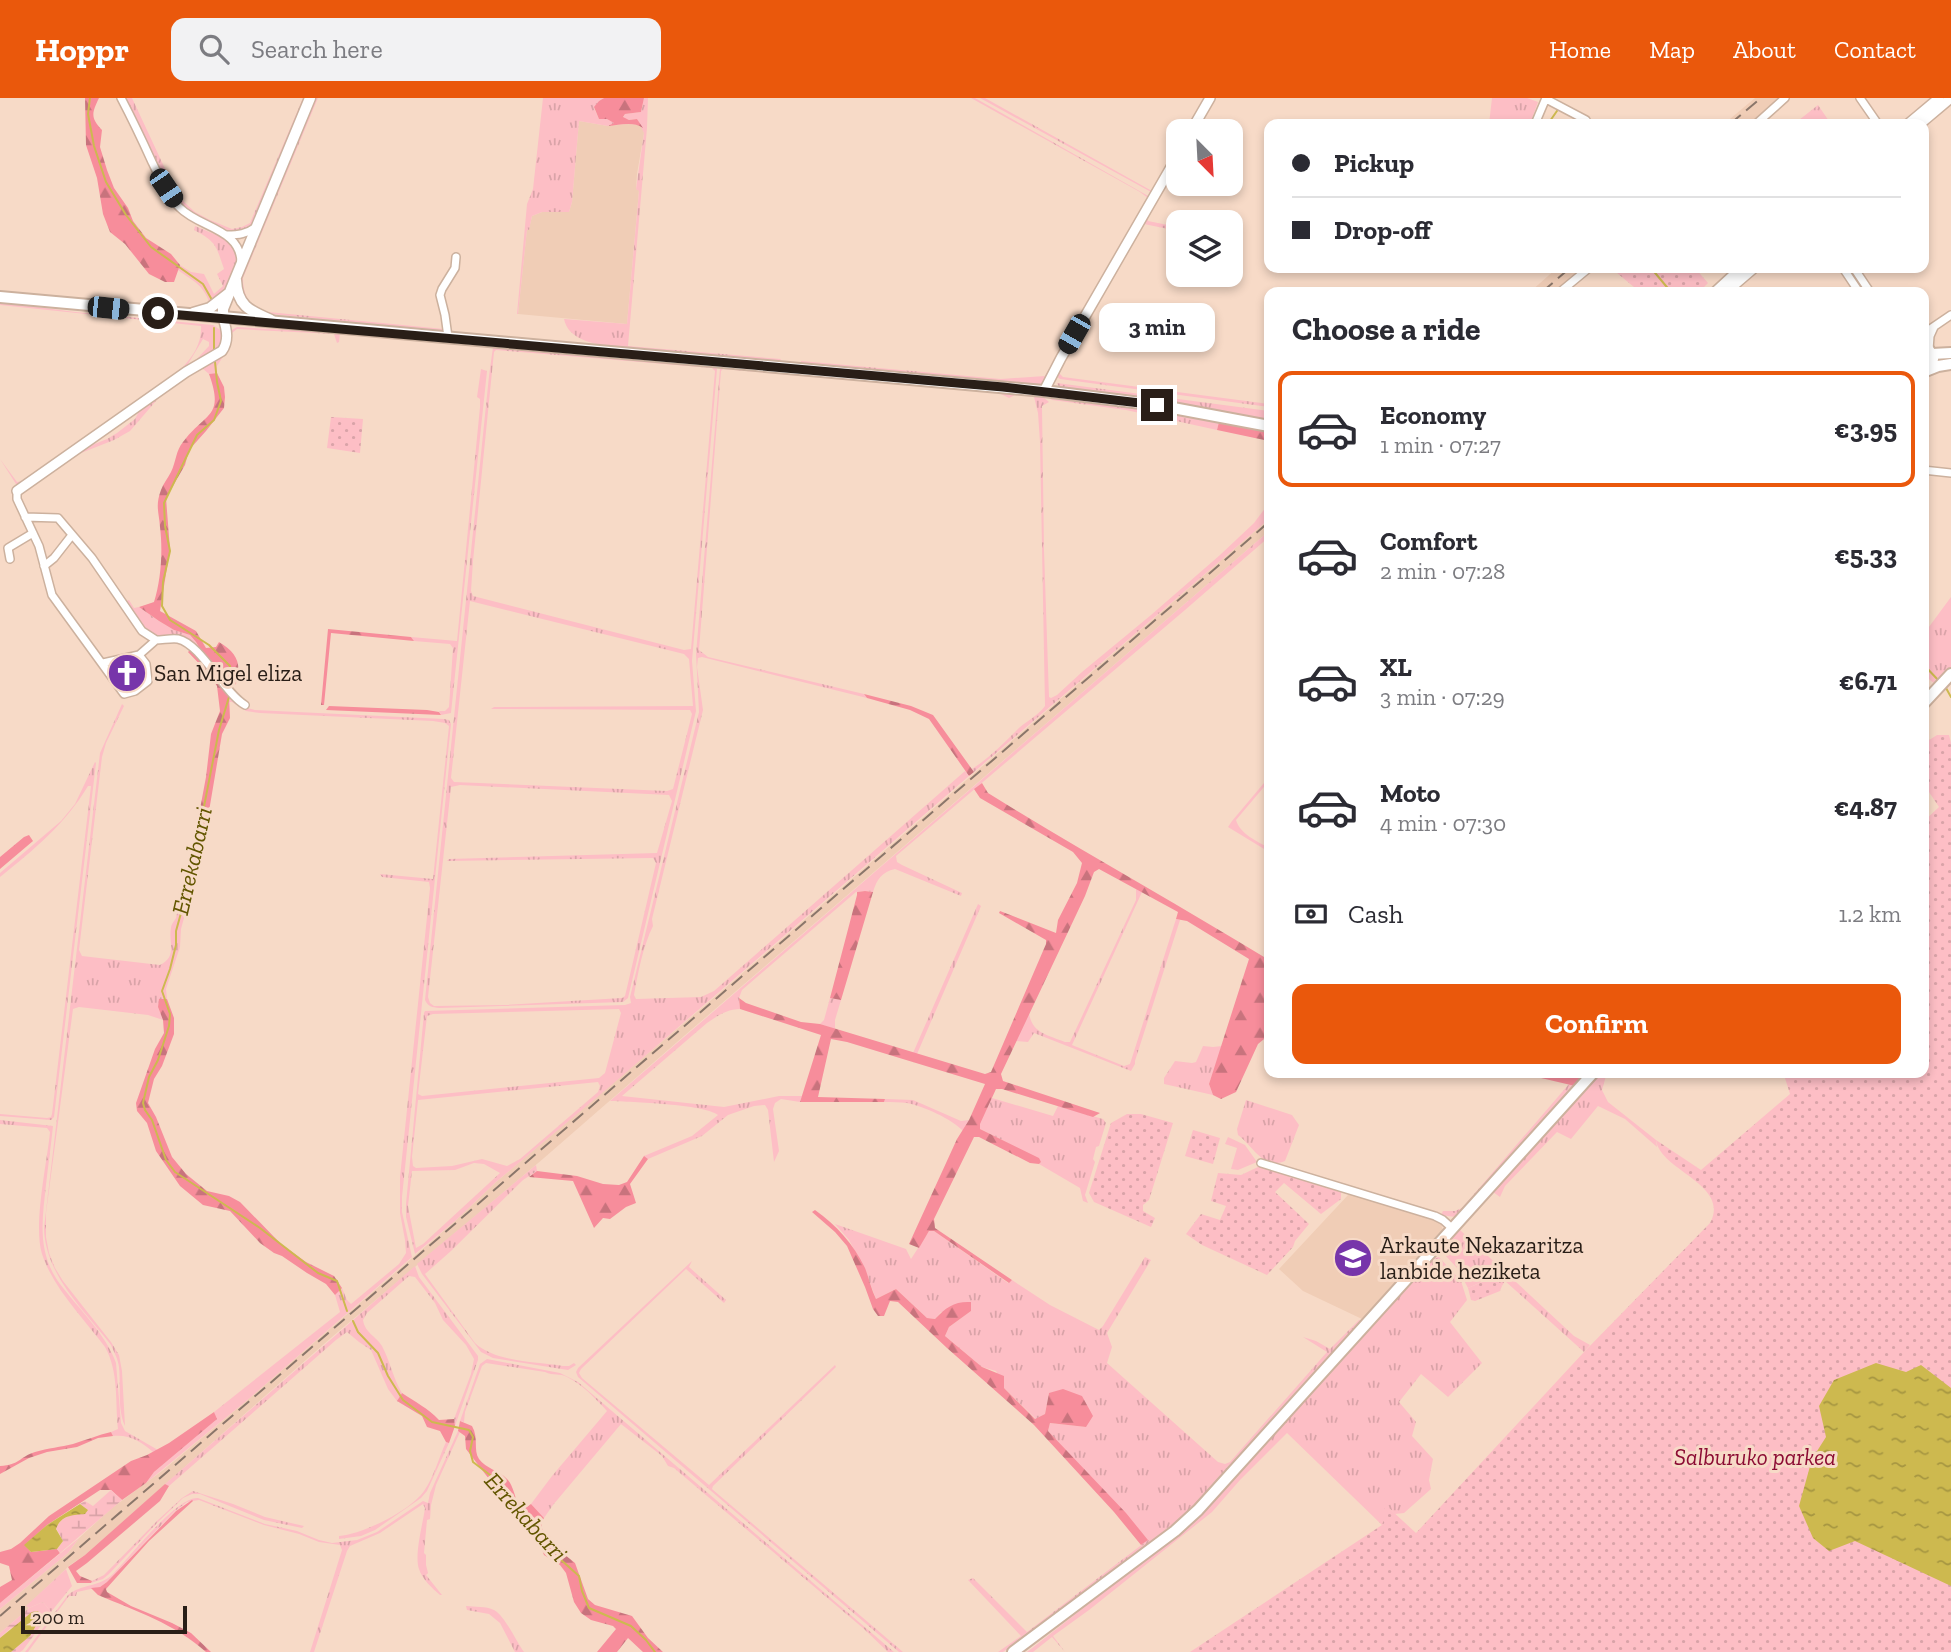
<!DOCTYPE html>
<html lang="en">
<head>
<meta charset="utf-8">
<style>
  body { margin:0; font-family:"Zilla Slab",serif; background:#f2f2f3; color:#2b2b33; height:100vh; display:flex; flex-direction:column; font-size:26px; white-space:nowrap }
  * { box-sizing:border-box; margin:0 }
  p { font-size:23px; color:#7c7c81 }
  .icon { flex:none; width:38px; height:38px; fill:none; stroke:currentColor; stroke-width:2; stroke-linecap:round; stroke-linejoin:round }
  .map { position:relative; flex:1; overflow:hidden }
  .details { position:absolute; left:1264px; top:189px; width:665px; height:791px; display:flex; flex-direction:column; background:#fff; border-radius:14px; box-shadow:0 4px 10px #0003 }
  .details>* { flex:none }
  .hud { position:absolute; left:1264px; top:21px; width:665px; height:154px; border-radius:14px; box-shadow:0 4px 10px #0003; display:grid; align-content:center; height:154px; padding:0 28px; background:#fff }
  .needle { width:46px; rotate:156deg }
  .fabs { position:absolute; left:1166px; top:21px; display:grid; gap:14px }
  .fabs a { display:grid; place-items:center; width:77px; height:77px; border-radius:14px; background:#fff; box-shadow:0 4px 10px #0003; font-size:35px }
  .scale { position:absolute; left:21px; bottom:18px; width:166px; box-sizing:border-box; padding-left:7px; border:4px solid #291e17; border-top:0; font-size:19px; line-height:24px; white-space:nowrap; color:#291e17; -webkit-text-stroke:5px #f7dac7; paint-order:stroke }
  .end { position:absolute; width:32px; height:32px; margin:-16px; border:9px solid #291e17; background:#fff; box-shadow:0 0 0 4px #fff }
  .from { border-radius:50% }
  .bubble { position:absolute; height:49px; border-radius:14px; background:#fff; box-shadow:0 4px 10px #0003; font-size:23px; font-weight:700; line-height:49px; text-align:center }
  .car { position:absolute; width:21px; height:42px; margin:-21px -10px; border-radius:9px; box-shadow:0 0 5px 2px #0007; background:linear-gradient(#222 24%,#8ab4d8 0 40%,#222 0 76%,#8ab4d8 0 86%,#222 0) }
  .hud b { display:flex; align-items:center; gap:24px; height:66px; font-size:26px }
  .hud b+b { border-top:2px solid #e1e1e2 }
  .hud i { width:18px; height:18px; background:#2b2b33 }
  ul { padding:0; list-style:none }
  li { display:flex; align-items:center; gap:21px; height:116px; margin:0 14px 10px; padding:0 14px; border:4px solid transparent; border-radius:14px }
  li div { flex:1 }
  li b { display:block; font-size:26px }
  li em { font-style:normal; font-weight:700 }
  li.current { border-color:#ea580c }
  li>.icon { width:63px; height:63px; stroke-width:1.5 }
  h2 { padding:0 28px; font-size:32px; line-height:84px }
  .pay { display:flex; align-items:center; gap:18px; height:77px; padding:0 28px; font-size:26px }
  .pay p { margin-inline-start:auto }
  .button { display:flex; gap:14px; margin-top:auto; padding:14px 28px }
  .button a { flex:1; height:80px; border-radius:14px; background:#ea580c; color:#fff; font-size:28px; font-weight:700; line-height:80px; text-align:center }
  header { display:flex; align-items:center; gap:42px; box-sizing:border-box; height:98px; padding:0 35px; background:#ea580c; color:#fff }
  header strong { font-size:33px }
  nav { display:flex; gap:38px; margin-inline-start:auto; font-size:24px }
  .search { width:490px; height:63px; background:#f2f2f3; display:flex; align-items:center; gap:18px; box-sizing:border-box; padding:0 24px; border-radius:14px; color:#7c7c81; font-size:26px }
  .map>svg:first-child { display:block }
  .built { fill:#f0cdb6 }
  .grass { fill:url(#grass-tufts); fill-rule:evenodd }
  .forest { fill:url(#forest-firs) }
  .wetland { fill:url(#wetland-marsh) }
  .park { fill:url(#park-dots) }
  .water { fill:url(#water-ripples) }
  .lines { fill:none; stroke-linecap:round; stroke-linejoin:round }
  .stream { stroke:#cdb94f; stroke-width:2 }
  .minor-casing { stroke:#ccb19e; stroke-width:10 }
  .tertiary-casing { stroke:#ccb19e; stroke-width:12 }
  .secondary-casing { stroke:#ccb19e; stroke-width:13 }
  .primary-casing { stroke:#ccb19e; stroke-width:14 }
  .minor { stroke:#fff; stroke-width:7 }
  .tertiary { stroke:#fff; stroke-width:9 }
  .secondary { stroke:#fff; stroke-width:10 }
  .primary { stroke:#fff; stroke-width:10 }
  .rail { stroke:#8a766a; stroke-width:2; stroke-dasharray:14 7; stroke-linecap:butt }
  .route { stroke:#291e17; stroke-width:9 }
  .labels { text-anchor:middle; stroke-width:6; stroke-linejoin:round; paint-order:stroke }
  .poi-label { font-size:23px; fill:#291e17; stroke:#f7dac7; text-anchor:start }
  .park-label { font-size:23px; font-style:italic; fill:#8c0c34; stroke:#f7dac7 }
  .water-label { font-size:24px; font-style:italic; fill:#635600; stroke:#f7dac7 }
</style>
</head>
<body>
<header>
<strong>Hoppr</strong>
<div class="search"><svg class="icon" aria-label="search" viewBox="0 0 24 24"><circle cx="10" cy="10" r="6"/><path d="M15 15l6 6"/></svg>Search here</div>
<nav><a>Home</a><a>Map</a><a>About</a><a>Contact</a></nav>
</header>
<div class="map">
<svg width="1951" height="1554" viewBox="0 0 1951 1554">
  <defs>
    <pattern id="grass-tufts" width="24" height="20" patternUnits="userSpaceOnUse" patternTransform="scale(1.75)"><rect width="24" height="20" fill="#fdbec5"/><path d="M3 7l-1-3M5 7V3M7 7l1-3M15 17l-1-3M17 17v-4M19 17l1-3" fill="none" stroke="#d9a3a8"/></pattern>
    <pattern id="forest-firs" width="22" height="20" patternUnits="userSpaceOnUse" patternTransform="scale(1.75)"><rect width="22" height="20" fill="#f78d9b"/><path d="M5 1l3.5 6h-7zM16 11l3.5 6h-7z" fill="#c8737d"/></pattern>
    <pattern id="wetland-marsh" width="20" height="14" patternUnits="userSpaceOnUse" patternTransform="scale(1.75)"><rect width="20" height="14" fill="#fdbec5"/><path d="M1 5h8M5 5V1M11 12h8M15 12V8" fill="none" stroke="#d9a3a8"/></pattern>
    <pattern id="park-dots" width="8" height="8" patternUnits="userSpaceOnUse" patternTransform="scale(1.75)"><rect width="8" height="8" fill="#fdbec5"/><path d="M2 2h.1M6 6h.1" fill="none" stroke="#d9a3a8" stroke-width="1.8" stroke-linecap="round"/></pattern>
    <pattern id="water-ripples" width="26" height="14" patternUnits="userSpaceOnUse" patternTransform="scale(1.75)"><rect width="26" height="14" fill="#cdb94f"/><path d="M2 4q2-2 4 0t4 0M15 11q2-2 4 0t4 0" fill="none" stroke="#a69641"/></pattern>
  </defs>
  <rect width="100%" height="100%" fill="#f7dac7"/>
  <path class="built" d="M1755,0h27l-30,26h-28z
    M579,23l29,5 20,-2 11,1 4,3 1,5 -7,41 -1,15 3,1 -12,134 -109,-10 9,-85h2l3,-13 10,-4h27l3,-10z
    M1557,170h28l-29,24h-26z
    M1269,421v12l-585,505 -140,122 -212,179 -247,218 -15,10 -43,41 2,2 -29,25v-24l68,-56 11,-15 33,-30 50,-37 83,-69 210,-181 41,-39 214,-181z
    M1349,1096l88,26 3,2 3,8 -81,89 -59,-28 -24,-22z"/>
  <path class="grass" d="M125,0h7l42,90 10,14 11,10 15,8 22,9 10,-2 8,-4 53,-125h3l-51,124 -4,5 -14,6c-30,-8 -50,-19 -66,-44z
    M315,0h3l-75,180c0,19 7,29 25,34l176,17v2l-184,-18c-14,-10 -21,-19 -20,-37z
    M543,0h61l-5,3 -5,7 5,11h8l8,4 -7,3 -29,-5 -7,81 -3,10h-27l-10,4 -3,14h-2l-9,84h-1l10,-110 6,-15z
    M644,0h4l-1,30 -19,218 153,13 -2,3 -169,-15c-19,-4 -42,-8 -46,-28l63,5 12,-133 -3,-2 8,-56 -7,-14 -8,1 -6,-2 2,-4 16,-2z
    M971,0h4l175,99 -104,183 -7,5 -238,-21v-3l200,18 44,-3 103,-178 -8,-6z
    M980,0h5l167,93 26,-44v4l-24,41h-3z
    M1492,0h35l11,4 -8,22h-41z
    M1818,7l13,19h-37z
    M1173,74l5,3v3h-8l-22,37v6l30,6v4l-34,-7 -80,136 -5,11 1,3 3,3 206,27v3l-209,-28 -4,-3 1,-7z
    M195,128l36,15c16,19 -3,51 -21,63 -7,-20 -16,-22 -32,-34l2,-5 11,7 13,2 10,20 9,-8 -6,-12 7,-5c-8,-23 -7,-27 -30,-39z
    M0,204l75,10 138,13 9,6 2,10 -5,10 -27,15v-2l17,-18v-4l-6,-3 -15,25 -11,11 -54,40 -56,36 -47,35 -4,-2 -16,-25 17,23 6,-1c42,-32 87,-57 129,-89 9,-7 21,-14 29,-23 12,-12 21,-26 20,-43l-201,-21z
    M237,229l103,6 -1,9 -2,1 -3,-9 -97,-5 -5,4 -4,16 -11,17v7l-8,1 -7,-6 -22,12 -18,14 -32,37 -16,9 -43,17 6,-6 30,-12 10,-6 18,-14 7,-13 26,-20 52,-30 10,-25z
    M496,248l219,20 2,3 -25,292 4,50 -68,287 -5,4 -184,6c-7,-1 -11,-1 -14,-8l64,-624 4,-29zM496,252l216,18 3,3 -24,278 -7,1 -211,-54 -2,-5 2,-30 21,-209zM470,503l214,53 5,5 4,47 -199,1 -3,2 199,1 2,4 -19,75 -6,2 -213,-9 -3,-4zM460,687l209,10 3,6 -15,52 -208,6 -2,2 206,-3 3,5 -27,116 -4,17 -3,2 -117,7 -71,1 -4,-3 -2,-6 23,-210z
    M723,269l319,29 7,6 -7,4 2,144 5,147 2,1 6,-3 25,-23 69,-57 69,-60 34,-32 15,-20v16l-295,253 -2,-3c16,-10 30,-24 43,-37 9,-10 22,-15 30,-26l-5,-264 -2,-29 -4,-16 -19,-2 -6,3 -10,-5 -276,-24 -2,2 -22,279 9,7 156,37 3,4 -165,-41 -4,1 -1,9 6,43 -51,209 1,7c-10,20 -15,47 -19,69l2,4 65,-2 13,-6 251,-220 4,5 -361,312 -112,94 -41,39 -40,33 -9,-37v-13l18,-191 1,-2 200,-6 6,-2 -1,-6 69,-285 -3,-58 24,-286zM619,911l2,4 -16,60 -6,5 -177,18 -4,-2 9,-78 6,-2zM598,984l2,4 -2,6 -78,67 -13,7 -25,-7 -30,7 -36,2 -3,-2 -1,-9 6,-57zM474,1065l10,1 16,9 -77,71 -7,4 -8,-42 4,-35 43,-1z
    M481,271l6,2 -36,342 -10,2 -2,-4h6l4,-4 4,-59 -3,-4 -36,-3 -3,-4 46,4 23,-234v-8l-3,-2z
    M1057,285l212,28v10l-149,-26 -61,-8z
    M1047,299l60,6 112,19 -2,8 -91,-20 -74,-10z
    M1269,433v6l-84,73 -289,246 1,6 5,3 60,28 -1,3 -66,-27c-13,3 -18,10 -22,23l-8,-1 -9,1 -114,98 -3,8 1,11c-13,0 -23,7 -33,14l-85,73 102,11 55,-11h23l-2,6 -19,-3 -6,4 -2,6 6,42 -5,11 -6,-52 -3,-5 -11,1 -26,9 -26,21 -54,23 -4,-3 48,-20 26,-21c-14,-11 -87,-13 -108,-14z
    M1951,499v70l-15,18 -13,-11v-39z
    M129,502l5,8 5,-1 20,14 15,9 16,5 6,7 10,17c-9,-10 -16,-22 -30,-23 -8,-1 -15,2 -22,-1 -14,-6 -21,-21 -30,-33z
    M229,598l15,11 11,3 189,9 5,1 2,4 -49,473v15l10,45 -167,145 -99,81 8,-11 62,-53 -2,-7 126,-100 -5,-17 7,-7 5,12 4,4 48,-40 7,-11 -1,-13 -5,-27v-36l30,-289 -1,-6 -47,-5 -2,-3 53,5 16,-153 -4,-3 -12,-2 -173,-8 -14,-2 -14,-9h-3z
    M122,606l2,2 -18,37 -4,14 -23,193 3,6 78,9c18,-9 8,-23 11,-37 0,-3 3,-7 5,-10 2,-8 3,-16 4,-24l10,2 -9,33 -1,18 -14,42 1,10h-7l-2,8 5,13 -15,-5 -69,-8 -6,2 -27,204v24l3,16 6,15 8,13 48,61 8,13 3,16 3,55c-8,-17 -4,-40 -6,-59 -1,-8 -5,-15 -8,-22 -27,-35 -66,-70 -67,-117l56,-475z
    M95,664l1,1 -42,354 -3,3 -51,-4v-2l47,4 4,-1 1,-3 39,-328h-3c-22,37 -54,64 -88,91v-4l61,-52 14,-17z
    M1269,679v4l-33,39c4,14 21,21 33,28v4l-41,-25 4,-6z
    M1136,791l6,3 -70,153 52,21 6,-2 46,-145 4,1 -45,141v3l-4,7 -97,-38 -6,9 -12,-1 13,-29c2,21 19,23 36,30h5l66,-142z
    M978,806l3,2 -64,148 -4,-1z
    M830,900l11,2 -6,20v9l-15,-5 4,-4z
    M1203,948l10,1 9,-1 -13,38 4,11 -49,-11v-6l11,-17 17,2 4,-1z
    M1600,975h9l-3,3 -4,14 6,12 48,38 1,7 -32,-28 -27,-13 -27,33 -14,-7 -52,54 -5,11 -7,-5z
    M1569,986l6,2 -114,127 -6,4 -14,-2 2,-4h12l7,-3z
    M992,1000l61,18 5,-10 45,13 3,4 -7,23 -3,1 -3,12 2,3 -10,33 3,8 -5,-2 -3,-13 -41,-24 2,-2 -37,-21 -24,-12 -1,-5z
    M885,1001l28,1 48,21 8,-1 -6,11c-11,-12 -40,-25 -56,-28 -7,-1 -15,-1 -23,-1z
    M1246,1002l46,15 7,10 -14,36c-22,9 -31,-14 -47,-26l-1,-6z
    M0,1022l53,6c-2,20 -5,40 -7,59 -4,36 -9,68 14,99 18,24 46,50 56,79l5,60 4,8 33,19 -5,2c-11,-10 -24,-18 -40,-16l-2,-4 7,-3c-3,-28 1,-57 -13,-82 -21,-28 -52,-59 -63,-93 -9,-29 5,-91 8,-122l-3,-4 -47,-4z
    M1228,1039l17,8 12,17 -19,8 -7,-1 6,-21 -12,-4z
    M536,1067l1,6 -14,9 -72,71 -26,23 50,69c20,19 62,19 88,23h6l5,-3 2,2 -8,5 -75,-12 -12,-6 -59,-78 -5,-10z
    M835,1126l71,25 5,10 18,-28h5l74,52 4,-3 38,25 49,25 4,-4 42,-69 6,3 -44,73 5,14 -5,16 111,99 7,2 5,-2 97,-110 -24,-15 13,4 14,8 29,-29 5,1 -164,181c-61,55 -131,102 -197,150h-5l23,-16 -53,-56 5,-2 54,54 121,-92 -100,-109 2,-8 36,4 -37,-34 -4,21 -9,5 -32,-31 -8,-17 -14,-4 -37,-31 4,-9 22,-16 -30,1 -6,7 -8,-1 -31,-29 -20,10 -11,-29 -16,-30z
    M1460,1132l114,106 16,9 -6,7 -79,-71 -3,5 -9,-9 -25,11 -10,-19 -14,-15 -1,-6z
    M1439,1159l22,24 6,19 -17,22 32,41 -34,34 -27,-23 -22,28 17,20 -4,14 21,23 -4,21 2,9 -27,24 -9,1 -5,-5 -8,16 -95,-92 -47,47 -28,32 -123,98 -36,26 12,16 -13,-15 -19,15h-6l156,-122 25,-22 225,-250z
    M692,1163l-3,6 37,33 -2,3 -38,-34 -105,100 -2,4 3,5 127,107 126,-120 1,2 -123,119 -1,3 191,163h-4l-321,-275 -2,-5 2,-4z
    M415,1168l4,11 59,79v4l-23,66 -1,-7 17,-45 3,-15 -8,-14 -23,-25 -8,-17 -20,-26 -6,-1 -42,37 -4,7c2,13 13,16 19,26 8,15 11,32 20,47l-5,8 -9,-12 -17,-39 -12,-8 -12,-10 -11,8 -167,146 -4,-2z
    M487,1261l73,14 18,9 316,270h-6l-24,-23 -190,-161 -6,-2 -6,-10 -41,-32 -68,81 -9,13 -13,-14 21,-28 55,-65c-12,-13 -25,-27 -40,-34 -7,-4 -14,-1 -22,-5l-59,-9 -4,3 -17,46 -1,10 -4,-1 20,-57z
    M458,1333l2,1 -24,53 -5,20 -1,14 -3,1 -3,33 2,2v10l2,8 -2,2 16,20h-2c-8,-7 -18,-16 -21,-26 -5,-14 4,-46 6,-61l-2,-4 -43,29 -30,13 -3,5 -33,101h-4l32,-102 -2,-5 -21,-3 -20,-8 -35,-9 -65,-25 -12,2 -12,9 -68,71 -7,5 -23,5 -1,4h-7l-41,56h-3l43,-57c13,-11 32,-8 45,-21 16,-16 64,-78 85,-76l67,26 32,7 22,9 13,3 25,-3 20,-8 46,-31 5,2 2,-10z
    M446,1344l3,1 -22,48 -6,7 -46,32 -14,6 -22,3v-3c24,-2 71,-25 85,-45 10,-14 15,-34 22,-49z
    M193,1393l40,13 32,13 39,9 -2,2 -38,-8 -64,-26h-8l-9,4 -25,24 -49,52 -6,5 -12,4 1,-2 12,-6 54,-55 24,-22z
    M79,1440l-11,15 -68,56v-6z
    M66,1471l6,17 -21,26 -8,-10 -14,6 -3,-2z
    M466,1508c9,1 20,0 28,4 11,6 22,31 30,42h-9l-15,-29 -11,-9 -22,-4z"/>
  <path class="forest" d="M85,0h14c-7,15 -9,19 3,32l-2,17 7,23 7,18 14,20 5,13 13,17 25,16 9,11 -6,17h-9l-16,-8 -24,-30 -15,-12 -7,-18 -6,-36 -11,-33z
    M604,0h40l-3,14 -16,2 -2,3 6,3 8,-1 6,9c-10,-7 -23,-3 -35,-2l6,-3 -7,-4h-8l-5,-12 5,-6z
    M217,275l7,14 1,10 -1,11 -18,23 -17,19 -4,15 -19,33 4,51 -10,62 36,20 10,17 10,-1 3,-5c18,11 23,21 17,42l-6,3 -24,-28 -10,-17 -6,-7 -16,-5 -15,-9 -20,-14 15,-5c7,-22 9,-51 6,-75 -1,-15 -5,-21 1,-37 2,-6 7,-12 10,-18 5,-10 5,-22 12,-30 22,-30 42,-24 26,-68z
    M1219,324l50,9v10l-52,-11z
    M328,531l83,8 3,4 -83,-8 -7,72h-3z
    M192,550l23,27 14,21 1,22 -8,16 -18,107 -14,55 -9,-2 13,-53 12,-64 5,-43 9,-23 -3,-25 -10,-14 -19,-20z
    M864,596l47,12 22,9 41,57 -5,4 -40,-57 -19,-9 -43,-12z
    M329,608l98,4 12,2 2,3 -115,-5z
    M982,685l6,10c93,58 188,110 281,167v75l-11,9 -22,48 -15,7 -8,-4 -4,-11 40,-125 -62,-38 -11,-2 2,-7 -79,-43 -5,3 -9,24 -84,178 2,7 97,32 -7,4 -91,-28h-6l-16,35v5l59,29 2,4 -2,2 -9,-1 -51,-26h-5l-40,82 1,9 77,52 -3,3 -75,-52h-5l-10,17 -10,-4 48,-105 12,-19 16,-36 -138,-42 -16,-3 -13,58 67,2 -1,3h-84l21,-67 -81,-26 -1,-11 7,5 55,19 19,2 165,50 6,-2 55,-128v-4l-47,-27 1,-2 56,22 2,-13 19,-37 5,-20 -9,-11 -93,-54 -6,-9z
    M29,737l4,6 -33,28v-12l24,-20z
    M865,793l8,1 -32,108 -11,-2 27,-103v-3z
    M159,901h8l7,19v16l-12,32 -8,13 -6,24 8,14 16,40 14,17 21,17 22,5 11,6 41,42 25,18 28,14 8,12 -7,7 -9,-11 -19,-11 -25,-17 -8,-3 -14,-10 -30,-32 -27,-6 -23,-19 -24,-35 -9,-28 -10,-12 -1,-8 19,-54 9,-16 -1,-13 -5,-13z
    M1520,975h59l4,4 -8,9z
    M644,1058l4,3 -18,25 6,19 -10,4 -16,12 -7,-1 -9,10 -21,-47 -44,-4 8,-6 40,5 26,8 16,1 8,-3z
    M815,1112c22,16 38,33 50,58 4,10 6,21 11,31l20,-10 31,29 8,1c11,-12 20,-18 36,-17v9l-22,16 -4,9 37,31 22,9v12l31,31 10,-5 4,-21 14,-4 19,7 11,20 -7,11 -36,-4 -2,8 78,82 22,27 -7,5 -27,-33 -80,-87 -87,-77 -49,-46 -8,-1 -6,15h-6l-5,-7 -8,-22 -18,-41 -12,-14 -23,-20z
    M402,1295c13,9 26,15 37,27l15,-1 1,7 -6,17 -3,-1 -6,-11 -13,-4 -5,-11 -25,-15z
    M214,1314l3,7 -63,53 -8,11 -24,17 -11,-10h-11l-53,35 -22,20 6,7 26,-3 3,4 -60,50v-16l12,-7 -3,-14 -9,-3v-11l11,-3 9,-6 29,-27 82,-55 16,-6 22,-12z
    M460,1323l12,5c7,12 1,24 7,33 7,10 20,11 28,20 6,6 8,18 11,26l7,3 6,-4 13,14 -3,5 2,10 6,9 26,21 13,36 7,6 37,11 16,22 15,14h-20l-15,-14 -11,14h-20l19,-23 -3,-3 -22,-6 -10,-7 -7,-11 -8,-29 -6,-8 -16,-10 -6,-15 -36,-39 -13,-22 -23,-30 -1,-13 -7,-5z
    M111,1334l2,4 -15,2 -21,9 -30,5 -18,6 -29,16v-8c20,-1 19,-9 35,-14 13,-4 26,-5 38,-8 13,-4 25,-9 38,-12z
    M165,1386l4,2 -9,15 -73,62 -11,8 4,5 12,5 -1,2h-14l-9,-16 17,-12z
    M192,1402l1,1 -44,40 -43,48 1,3 24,14 41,17 19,10 20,19h-5c-31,-28 -70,-41 -108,-57l-7,-7 9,-1 7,-5 69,-71z"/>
  <path class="wetland" d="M111,1392l11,10 -62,53 -3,-4 6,-8 -7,-13c5,-12 20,-15 32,-18l-8,-6 5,-3 8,5z
    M43,1504l8,10 -28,38 -3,2h-9l19,-16 -19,-8 -11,10v-5l29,-25z"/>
  <path class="park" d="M1611,170h84l13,15 -9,9h-59z
    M331,319l32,2 -3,34 -33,-5z
    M1937,637h12l2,8v909h-761l192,-127 2,-6v-12l6,2 26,24 168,-181 126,-129c21,-39 -50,-52 -54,-83l45,30 89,-76 -6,-19 -3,-2h142v-251l16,-15 -16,-24v-39z
    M1127,1016h14l32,9 -24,77 -6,5v6l12,7 -4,9 -57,-25 -5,-9 22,-70z
    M1193,1032l27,8 -7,26 -28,-8z
    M1258,1069h5l78,24v8l-20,15 -37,-31 -9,9 34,32 -14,17 -2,6 -26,28 -65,-30 -16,-11 15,-20 19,6 6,-14 -15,-5 7,-28 23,2z
    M1494,1179l8,9 -2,5 -25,10 -4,-1 -3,-12z"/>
  <path class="water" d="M1876,1265l30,9 15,-7 30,23v198l-96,-45 -26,10 -16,-13 -14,-32 13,-47 14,-22 -7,-31 15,-26z
    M80,1406l8,6 -3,4c-12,1 -24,1 -29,15l7,12 -6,8 -26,3 -7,-7 23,-20z
    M38,1513l3,6 -11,19 -19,16h-11v-14l32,-26z"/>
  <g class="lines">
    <path class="stream" d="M90,0l-2,16 6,32 12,36 20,33 25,32 52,37 9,16
      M1550,26v-3l9,-13
      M1651,170l20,24
      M214,253v-23
      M215,264l2,20 4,19 -7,19 -17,15 -33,68 1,23 5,25 -7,31 -1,24 8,14 39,25 21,21 2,22
      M1923,566l16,17
      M1946,590l5,9
      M229,599l-10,33 -31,158 -12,43v14l-6,24 -8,22 8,23 -1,12 -11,34 -9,17 -6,26 2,7 7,10 14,40 9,12 85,56 58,45 19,8 10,30
      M353,1223l5,11 20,21 10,23 15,24 29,22 37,8 4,7 -3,14 3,11 21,16 43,47 23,34 19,17 3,15 7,17 42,18 15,14 9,12"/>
    <g class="minor-casing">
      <path id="minor" d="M121,0c11,21 21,42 31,64 8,16 15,34 28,46 20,20 61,21 61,55
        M1860,0l18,26
        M1546,1l40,21
        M1535,26l11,-26
        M1756,26l29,-26
        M227,137c12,0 19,-1 29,-8
        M1843,170l16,24
        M1854,170l16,24
        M1560,194l29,-24
        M1923,236l28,-19
        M448,239l-3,-22 -5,-20 2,-6 13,-21 1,-11
        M1929,252l1,-14 4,-9
        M1923,372l28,3
        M17,393v8l22,47 13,49 72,99 11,-3 13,-10 -2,-17 -7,-9 -36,8
        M25,419l33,1 34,40 50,73 14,9 -17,15
        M10,461l-2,-11 25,-15
        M44,468l10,-8 18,-23
        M156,542c7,0 15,-2 22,-1 23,5 46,54 67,66
        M1261,1065l174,53 8,4 10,9"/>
    </g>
    <g class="tertiary-casing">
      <path id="tertiary" d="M1908,26l31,-26
        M1920,26l31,-26
        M1191,33l19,-33
        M1715,194l26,-24
        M1726,194l28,-24
        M1044,293l17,-33 117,-203
        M17,393l169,-119 36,-21c7,-10 5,-21 1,-33"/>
    </g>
    <g class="secondary-casing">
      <path id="secondary" d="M236,182c1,26 14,31 35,40
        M193,215l17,-5 18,-14
        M223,220v-9l6,-15 81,-196"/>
    </g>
    <g class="primary-casing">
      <path id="primary" d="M0,199l1044,94 113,14 112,21
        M1923,248l6,4 4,9 -4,10
        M1932,256l19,-1
        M1923,274l15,-6 13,-2
        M1923,606l28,-30
        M1013,1554l162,-121 23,-21 395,-437"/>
    </g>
    <use href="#minor" class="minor"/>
    <use href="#tertiary" class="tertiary"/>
    <use href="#secondary" class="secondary"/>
    <use href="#primary" class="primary"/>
    <path class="rail" d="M1730,26l31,-26
      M1542,194l28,-24
      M0,1518l1269,-1094"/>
  </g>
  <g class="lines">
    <path class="route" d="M158,215l845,74 154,18"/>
  </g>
  <defs>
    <g id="church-disc" transform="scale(2.0125)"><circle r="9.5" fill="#7735aa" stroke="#f7dac7"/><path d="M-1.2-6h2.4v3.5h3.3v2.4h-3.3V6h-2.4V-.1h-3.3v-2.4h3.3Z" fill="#fff"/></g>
    <g id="university-disc" transform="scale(2.0125)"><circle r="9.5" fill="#7735aa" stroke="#f7dac7"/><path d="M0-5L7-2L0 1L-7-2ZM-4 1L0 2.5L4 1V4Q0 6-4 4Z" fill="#fff"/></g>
  </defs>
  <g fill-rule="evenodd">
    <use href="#church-disc" x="127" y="575"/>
    <use href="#university-disc" x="1353" y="1160"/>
  </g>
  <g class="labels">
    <g class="poi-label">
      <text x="154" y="583">San Migel eliza</text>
      <text x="1380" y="1155">Arkaute Nekazaritza<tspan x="1380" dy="26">lanbide heziketa</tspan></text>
    </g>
    <g class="park-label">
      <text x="1755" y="1367">Salburuko parkea</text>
    </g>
    <g class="water-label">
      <text transform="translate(192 763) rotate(-77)" y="8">Errekabarri</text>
      <text transform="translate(526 1419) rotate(48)" y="8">Errekabarri</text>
    </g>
  </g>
</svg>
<div class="fabs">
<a><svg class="needle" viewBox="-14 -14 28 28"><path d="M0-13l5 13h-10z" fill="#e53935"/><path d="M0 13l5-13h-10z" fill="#7c7c81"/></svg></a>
<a><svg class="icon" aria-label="layers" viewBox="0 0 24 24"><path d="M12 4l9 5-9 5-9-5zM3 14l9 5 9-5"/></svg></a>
</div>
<div class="scale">200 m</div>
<i class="end from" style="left:158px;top:215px"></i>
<i class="end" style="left:1157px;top:307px"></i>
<div class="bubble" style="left:1099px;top:205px;width:116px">3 min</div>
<i class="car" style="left:166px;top:90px;rotate:146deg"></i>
<i class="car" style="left:108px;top:210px;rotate:96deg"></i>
<i class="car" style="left:1074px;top:236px;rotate:210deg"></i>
<div class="hud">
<b><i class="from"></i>Pickup</b>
<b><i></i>Drop-off</b>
</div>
<section class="details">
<h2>Choose a ride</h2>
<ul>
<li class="current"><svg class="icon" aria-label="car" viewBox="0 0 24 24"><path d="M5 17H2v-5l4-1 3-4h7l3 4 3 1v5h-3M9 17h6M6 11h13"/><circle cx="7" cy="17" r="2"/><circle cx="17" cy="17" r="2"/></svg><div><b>Economy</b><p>1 min · 07:27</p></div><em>€3.95</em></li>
<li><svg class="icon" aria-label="car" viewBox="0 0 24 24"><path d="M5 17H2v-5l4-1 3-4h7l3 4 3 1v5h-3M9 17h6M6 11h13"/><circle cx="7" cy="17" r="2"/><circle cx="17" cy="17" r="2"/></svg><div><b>Comfort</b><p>2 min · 07:28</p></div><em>€5.33</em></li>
<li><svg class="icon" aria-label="car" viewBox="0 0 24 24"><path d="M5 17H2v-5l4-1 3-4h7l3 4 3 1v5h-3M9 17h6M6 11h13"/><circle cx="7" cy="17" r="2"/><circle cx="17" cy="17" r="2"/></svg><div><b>XL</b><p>3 min · 07:29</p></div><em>€6.71</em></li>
<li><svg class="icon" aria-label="car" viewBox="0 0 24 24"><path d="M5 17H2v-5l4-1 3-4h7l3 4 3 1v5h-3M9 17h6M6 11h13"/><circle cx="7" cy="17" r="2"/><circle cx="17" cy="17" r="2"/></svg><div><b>Moto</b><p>4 min · 07:30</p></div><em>€4.87</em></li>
</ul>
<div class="pay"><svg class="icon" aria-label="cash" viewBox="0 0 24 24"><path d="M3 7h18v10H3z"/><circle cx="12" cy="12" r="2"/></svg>Cash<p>1.2 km</p></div>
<div class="button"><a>Confirm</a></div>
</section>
</div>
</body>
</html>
